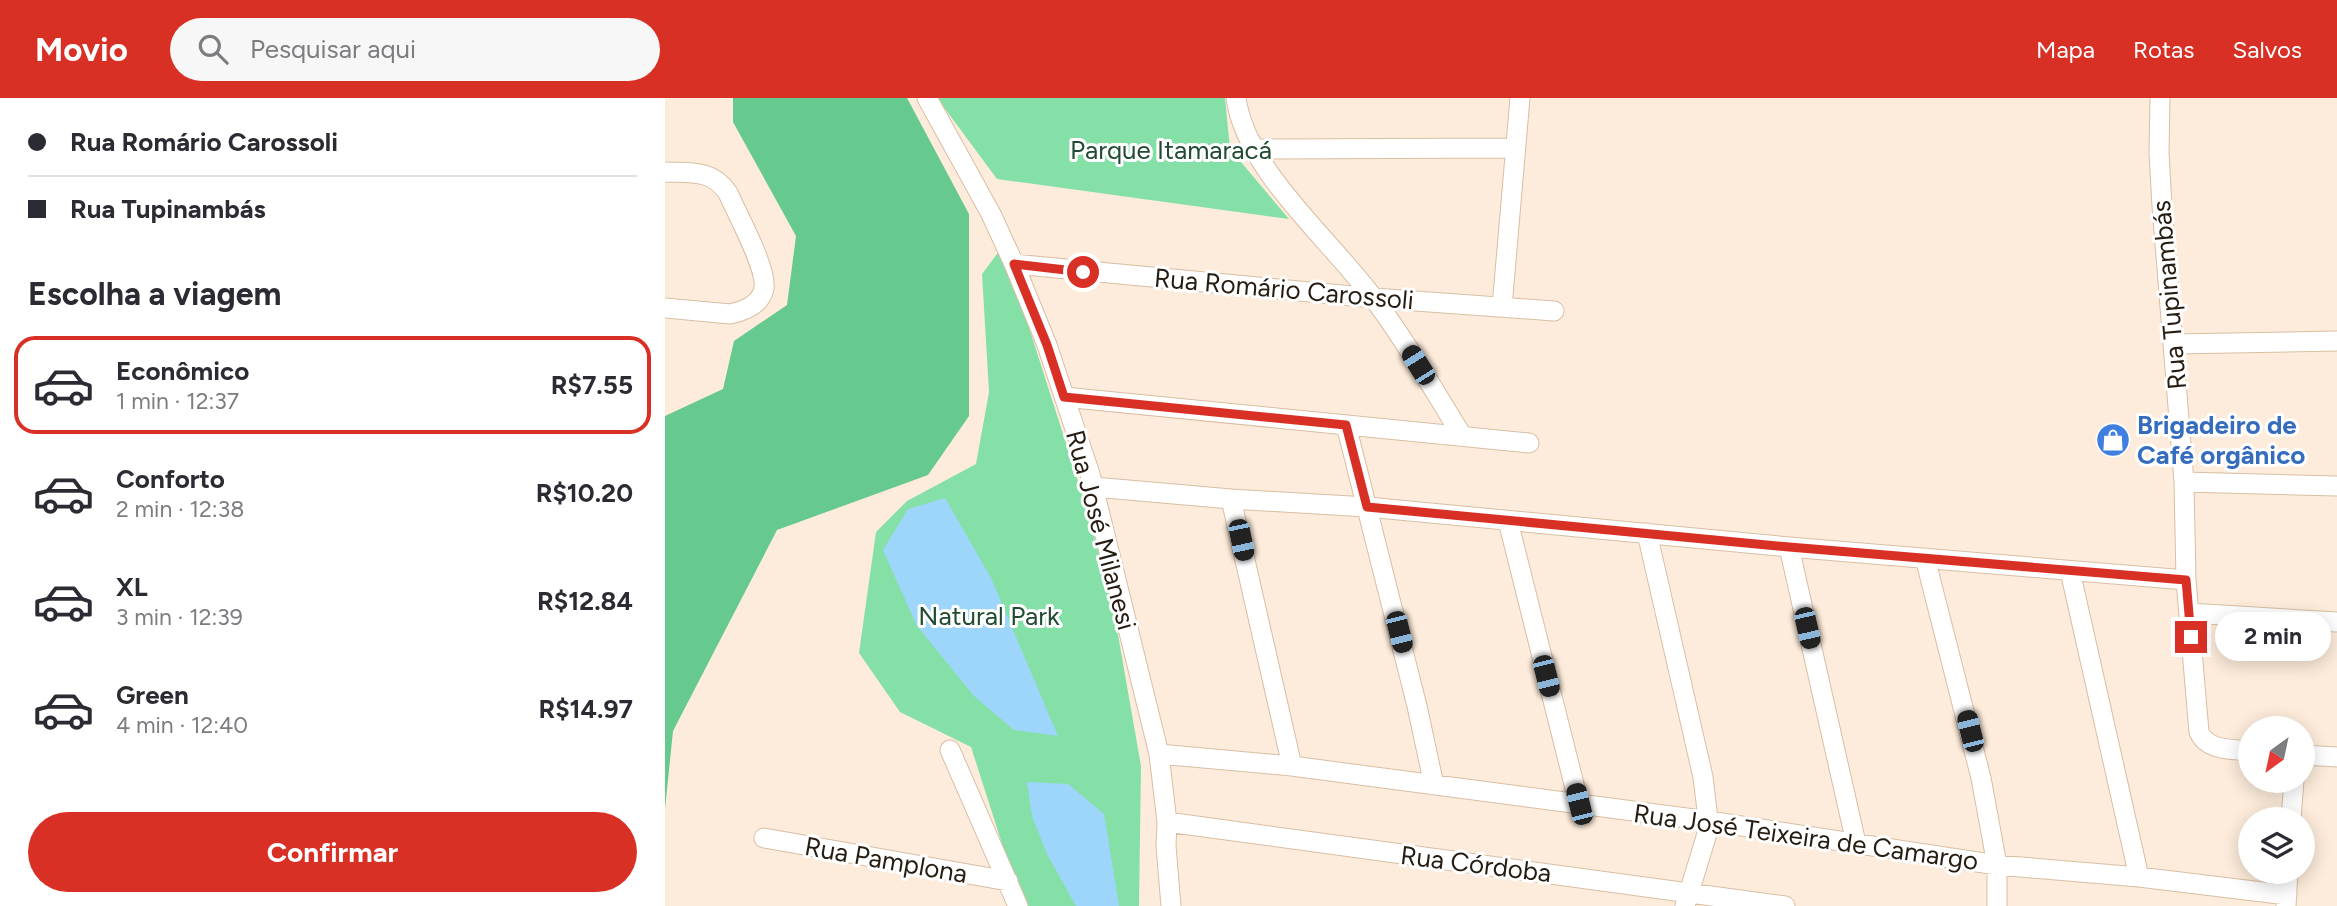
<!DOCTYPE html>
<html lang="pt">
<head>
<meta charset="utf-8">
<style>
  body { margin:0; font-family:Figtree,sans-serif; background:#f7f7f7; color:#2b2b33; height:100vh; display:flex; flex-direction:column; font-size:26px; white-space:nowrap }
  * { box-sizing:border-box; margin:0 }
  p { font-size:23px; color:#7c7c81 }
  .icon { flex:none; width:38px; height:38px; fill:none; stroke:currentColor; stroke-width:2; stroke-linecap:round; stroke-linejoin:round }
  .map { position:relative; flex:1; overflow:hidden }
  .drawer { display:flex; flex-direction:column; background:#fff; width:665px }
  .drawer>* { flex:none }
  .top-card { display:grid; align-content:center; height:154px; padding:0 28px; background:#fff }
  .needle { width:46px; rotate:213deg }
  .buttons { position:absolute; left:1573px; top:618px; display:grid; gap:14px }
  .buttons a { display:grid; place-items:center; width:77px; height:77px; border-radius:50%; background:#fff; box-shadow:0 4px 18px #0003; font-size:35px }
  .end { position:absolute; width:32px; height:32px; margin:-16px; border:9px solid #d93025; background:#fff; box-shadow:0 0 0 4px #fff }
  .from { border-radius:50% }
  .bubble { position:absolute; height:49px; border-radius:24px; background:#fff; box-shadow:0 4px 18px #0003; font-size:23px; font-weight:700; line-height:49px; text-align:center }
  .car { position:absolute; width:21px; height:42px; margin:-21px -10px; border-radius:9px; box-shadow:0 0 5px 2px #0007; background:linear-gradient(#222 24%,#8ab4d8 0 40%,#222 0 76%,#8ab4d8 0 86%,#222 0) }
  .top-card b { display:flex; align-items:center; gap:24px; height:66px; font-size:26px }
  .top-card b+b { border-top:2px solid #e1e1e2 }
  .top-card i { width:18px; height:18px; background:#2b2b33 }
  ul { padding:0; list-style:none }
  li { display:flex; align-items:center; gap:21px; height:98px; margin:0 14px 10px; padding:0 14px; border:4px solid transparent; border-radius:21px }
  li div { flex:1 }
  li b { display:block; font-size:26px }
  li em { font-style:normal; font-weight:700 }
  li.active { border-color:#d93025 }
  li>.icon { width:63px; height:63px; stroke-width:1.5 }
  h2 { padding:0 28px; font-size:32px; line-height:84px }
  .action { display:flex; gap:14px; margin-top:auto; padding:14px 28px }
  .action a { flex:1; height:80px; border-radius:42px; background:#d93025; color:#fff; font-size:28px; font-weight:700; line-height:80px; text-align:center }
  header { display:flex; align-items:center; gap:42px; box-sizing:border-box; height:98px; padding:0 35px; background:#d93025; color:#fff }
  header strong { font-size:33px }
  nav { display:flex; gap:38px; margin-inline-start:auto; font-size:24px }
  .search { width:490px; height:63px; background:#f7f7f7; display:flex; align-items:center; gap:18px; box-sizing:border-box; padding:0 24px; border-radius:38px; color:#7c7c81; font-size:26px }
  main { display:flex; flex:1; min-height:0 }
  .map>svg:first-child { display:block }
  .green { fill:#85e0a8 }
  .forest { fill:#66c98e }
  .water { fill:#9ed5fa }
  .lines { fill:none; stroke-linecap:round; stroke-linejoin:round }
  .minor-casing { stroke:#d9bea3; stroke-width:21 }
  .minor { stroke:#fff; stroke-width:19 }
  .route { stroke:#d93025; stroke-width:9 }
  .labels { text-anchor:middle; stroke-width:6; stroke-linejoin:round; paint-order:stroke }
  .park-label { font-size:26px; fill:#214b32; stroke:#fff }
  .street-label { font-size:26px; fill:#261c12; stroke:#fff }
  .shop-label { font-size:26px; font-weight:bold; fill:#366cbe; stroke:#fff; text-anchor:start }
</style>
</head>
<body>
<header>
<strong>Movio</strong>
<div class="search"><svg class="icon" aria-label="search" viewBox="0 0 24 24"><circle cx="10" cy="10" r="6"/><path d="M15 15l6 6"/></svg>Pesquisar aqui</div>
<nav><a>Mapa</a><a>Rotas</a><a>Salvos</a></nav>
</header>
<main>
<section class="drawer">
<div class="top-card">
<b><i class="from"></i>Rua Romário Carossoli</b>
<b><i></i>Rua Tupinambás</b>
</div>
<h2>Escolha a viagem</h2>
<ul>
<li class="active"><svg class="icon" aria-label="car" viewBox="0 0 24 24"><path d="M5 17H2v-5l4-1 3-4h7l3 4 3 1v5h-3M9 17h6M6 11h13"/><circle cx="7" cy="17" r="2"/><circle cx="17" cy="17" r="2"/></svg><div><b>Econômico</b><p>1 min · 12:37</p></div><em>R$7.55</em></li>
<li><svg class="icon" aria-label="car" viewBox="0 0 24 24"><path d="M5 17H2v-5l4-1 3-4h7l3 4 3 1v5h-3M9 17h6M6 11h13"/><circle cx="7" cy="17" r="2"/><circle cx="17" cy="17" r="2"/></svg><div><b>Conforto</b><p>2 min · 12:38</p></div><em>R$10.20</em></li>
<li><svg class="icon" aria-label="car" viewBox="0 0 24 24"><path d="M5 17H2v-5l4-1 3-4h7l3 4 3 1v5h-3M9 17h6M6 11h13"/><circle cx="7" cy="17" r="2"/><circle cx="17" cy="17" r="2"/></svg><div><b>XL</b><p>3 min · 12:39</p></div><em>R$12.84</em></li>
<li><svg class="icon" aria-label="car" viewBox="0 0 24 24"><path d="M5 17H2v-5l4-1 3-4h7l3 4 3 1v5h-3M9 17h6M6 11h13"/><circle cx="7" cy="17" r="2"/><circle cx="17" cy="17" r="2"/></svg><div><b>Green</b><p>4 min · 12:40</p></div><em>R$14.97</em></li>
</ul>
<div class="action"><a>Confirmar</a></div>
</section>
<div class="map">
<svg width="1672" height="808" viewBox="0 0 1672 808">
  <rect width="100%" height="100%" fill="#fdecdb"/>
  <path class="green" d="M272,0h288l5,51 59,70 -292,-40z
    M338,148l83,260 27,100 28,160 -2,140h-117l-51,-159 -71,-35 -41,-59 17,-121 31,-31 69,-37 13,-72 -7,-118z"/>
  <path class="forest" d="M68,0h174l62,116v202l-41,59 -151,55 -104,201 -8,78v-393l58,-27 11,-48 53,-36 9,-69 -63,-114z"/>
  <path class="water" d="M280,400l46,80 67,158 -44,-6 -40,-34 -57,-70 -34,-76 25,-41z
    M362,684l41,2 36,30 15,92h-43l-29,-52 -15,-38z"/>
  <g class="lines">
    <g class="minor-casing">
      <path id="minor" d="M262,0l64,116 23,50 33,81 43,129 69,280 8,68 -1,24 5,60
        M571,0c10,73 95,142 138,201 32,42 59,90 87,135
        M1495,0l-1,55 3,53 22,276 2,98 13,152c8,19 33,17 52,19
        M588,51l262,-1
        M0,74c26,1 47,-3 63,21 9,21 39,75 36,95 -3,16 -19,23 -34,26l-65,-6
        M349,166l360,34 180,13
        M837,209l18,-209
        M1509,246l163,-3
        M399,299l465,46
        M681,327l71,281 17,79
        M1519,384l153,4
        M429,389l137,12 136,8 422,40 397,33
        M566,401l61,267
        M843,423l71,283
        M982,435l56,244 6,50 -24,79
        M1124,449l67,296
        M1260,460l56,220 16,87v41
        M1405,473l69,306
        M1524,515l148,9
        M285,652l68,156
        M494,656l133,12 417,55 288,44 142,12 148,18
        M1638,657l34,2
        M1626,721l3,-39
        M502,724l618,84
        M99,740l244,43
        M1621,808l2,-34"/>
    </g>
    <use href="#minor" class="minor"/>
  </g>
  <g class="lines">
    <path class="route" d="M418,174l-69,-8 33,81 17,52 282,28 21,82 422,40 397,33 5,57"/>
  </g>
  <defs>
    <g id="shop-disc" transform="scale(1.75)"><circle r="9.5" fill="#3f7fe0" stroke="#fff"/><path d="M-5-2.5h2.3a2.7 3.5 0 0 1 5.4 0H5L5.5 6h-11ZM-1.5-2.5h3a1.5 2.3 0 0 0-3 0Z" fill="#fff"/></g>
  </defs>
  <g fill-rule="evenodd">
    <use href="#shop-disc" x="1448" y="342"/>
  </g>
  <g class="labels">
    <g class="park-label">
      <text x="506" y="61">Parque Itamaracá</text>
      <text x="324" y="527">Natural Park</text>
    </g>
    <g class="street-label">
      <text transform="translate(619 191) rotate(5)" y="9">Rua Romário Carossoli</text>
      <text transform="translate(1504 197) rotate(-95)" y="9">Rua Tupinambás</text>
      <text transform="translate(436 432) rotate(75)" y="9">Rua José Milanesi</text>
      <text transform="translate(1141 739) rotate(8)" y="9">Rua José Teixeira de Camargo</text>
      <text transform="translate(221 762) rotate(10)" y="9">Rua Pamplona</text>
      <text transform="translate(811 766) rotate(7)" y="9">Rua Córdoba</text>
    </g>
    <g class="shop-label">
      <text x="1472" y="336">Brigadeiro de<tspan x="1472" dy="30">Café orgânico</tspan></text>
    </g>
  </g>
</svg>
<div class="buttons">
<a><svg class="needle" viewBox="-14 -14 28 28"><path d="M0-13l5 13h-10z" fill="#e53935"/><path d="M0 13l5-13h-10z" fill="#7c7c81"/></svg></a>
<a><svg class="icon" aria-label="layers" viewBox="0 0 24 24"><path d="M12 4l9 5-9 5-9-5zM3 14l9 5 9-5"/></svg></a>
</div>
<i class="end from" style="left:418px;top:174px"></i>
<i class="end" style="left:1526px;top:539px"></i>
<div class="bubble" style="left:1550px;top:514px;width:116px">2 min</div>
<i class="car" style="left:753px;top:267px;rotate:328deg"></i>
<i class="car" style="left:576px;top:442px;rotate:168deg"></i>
<i class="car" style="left:1142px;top:530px;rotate:167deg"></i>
<i class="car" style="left:734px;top:534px;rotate:166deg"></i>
<i class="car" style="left:881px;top:578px;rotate:166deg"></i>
<i class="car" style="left:1305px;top:633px;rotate:346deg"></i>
<i class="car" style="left:914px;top:706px;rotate:346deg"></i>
</div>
</main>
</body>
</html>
